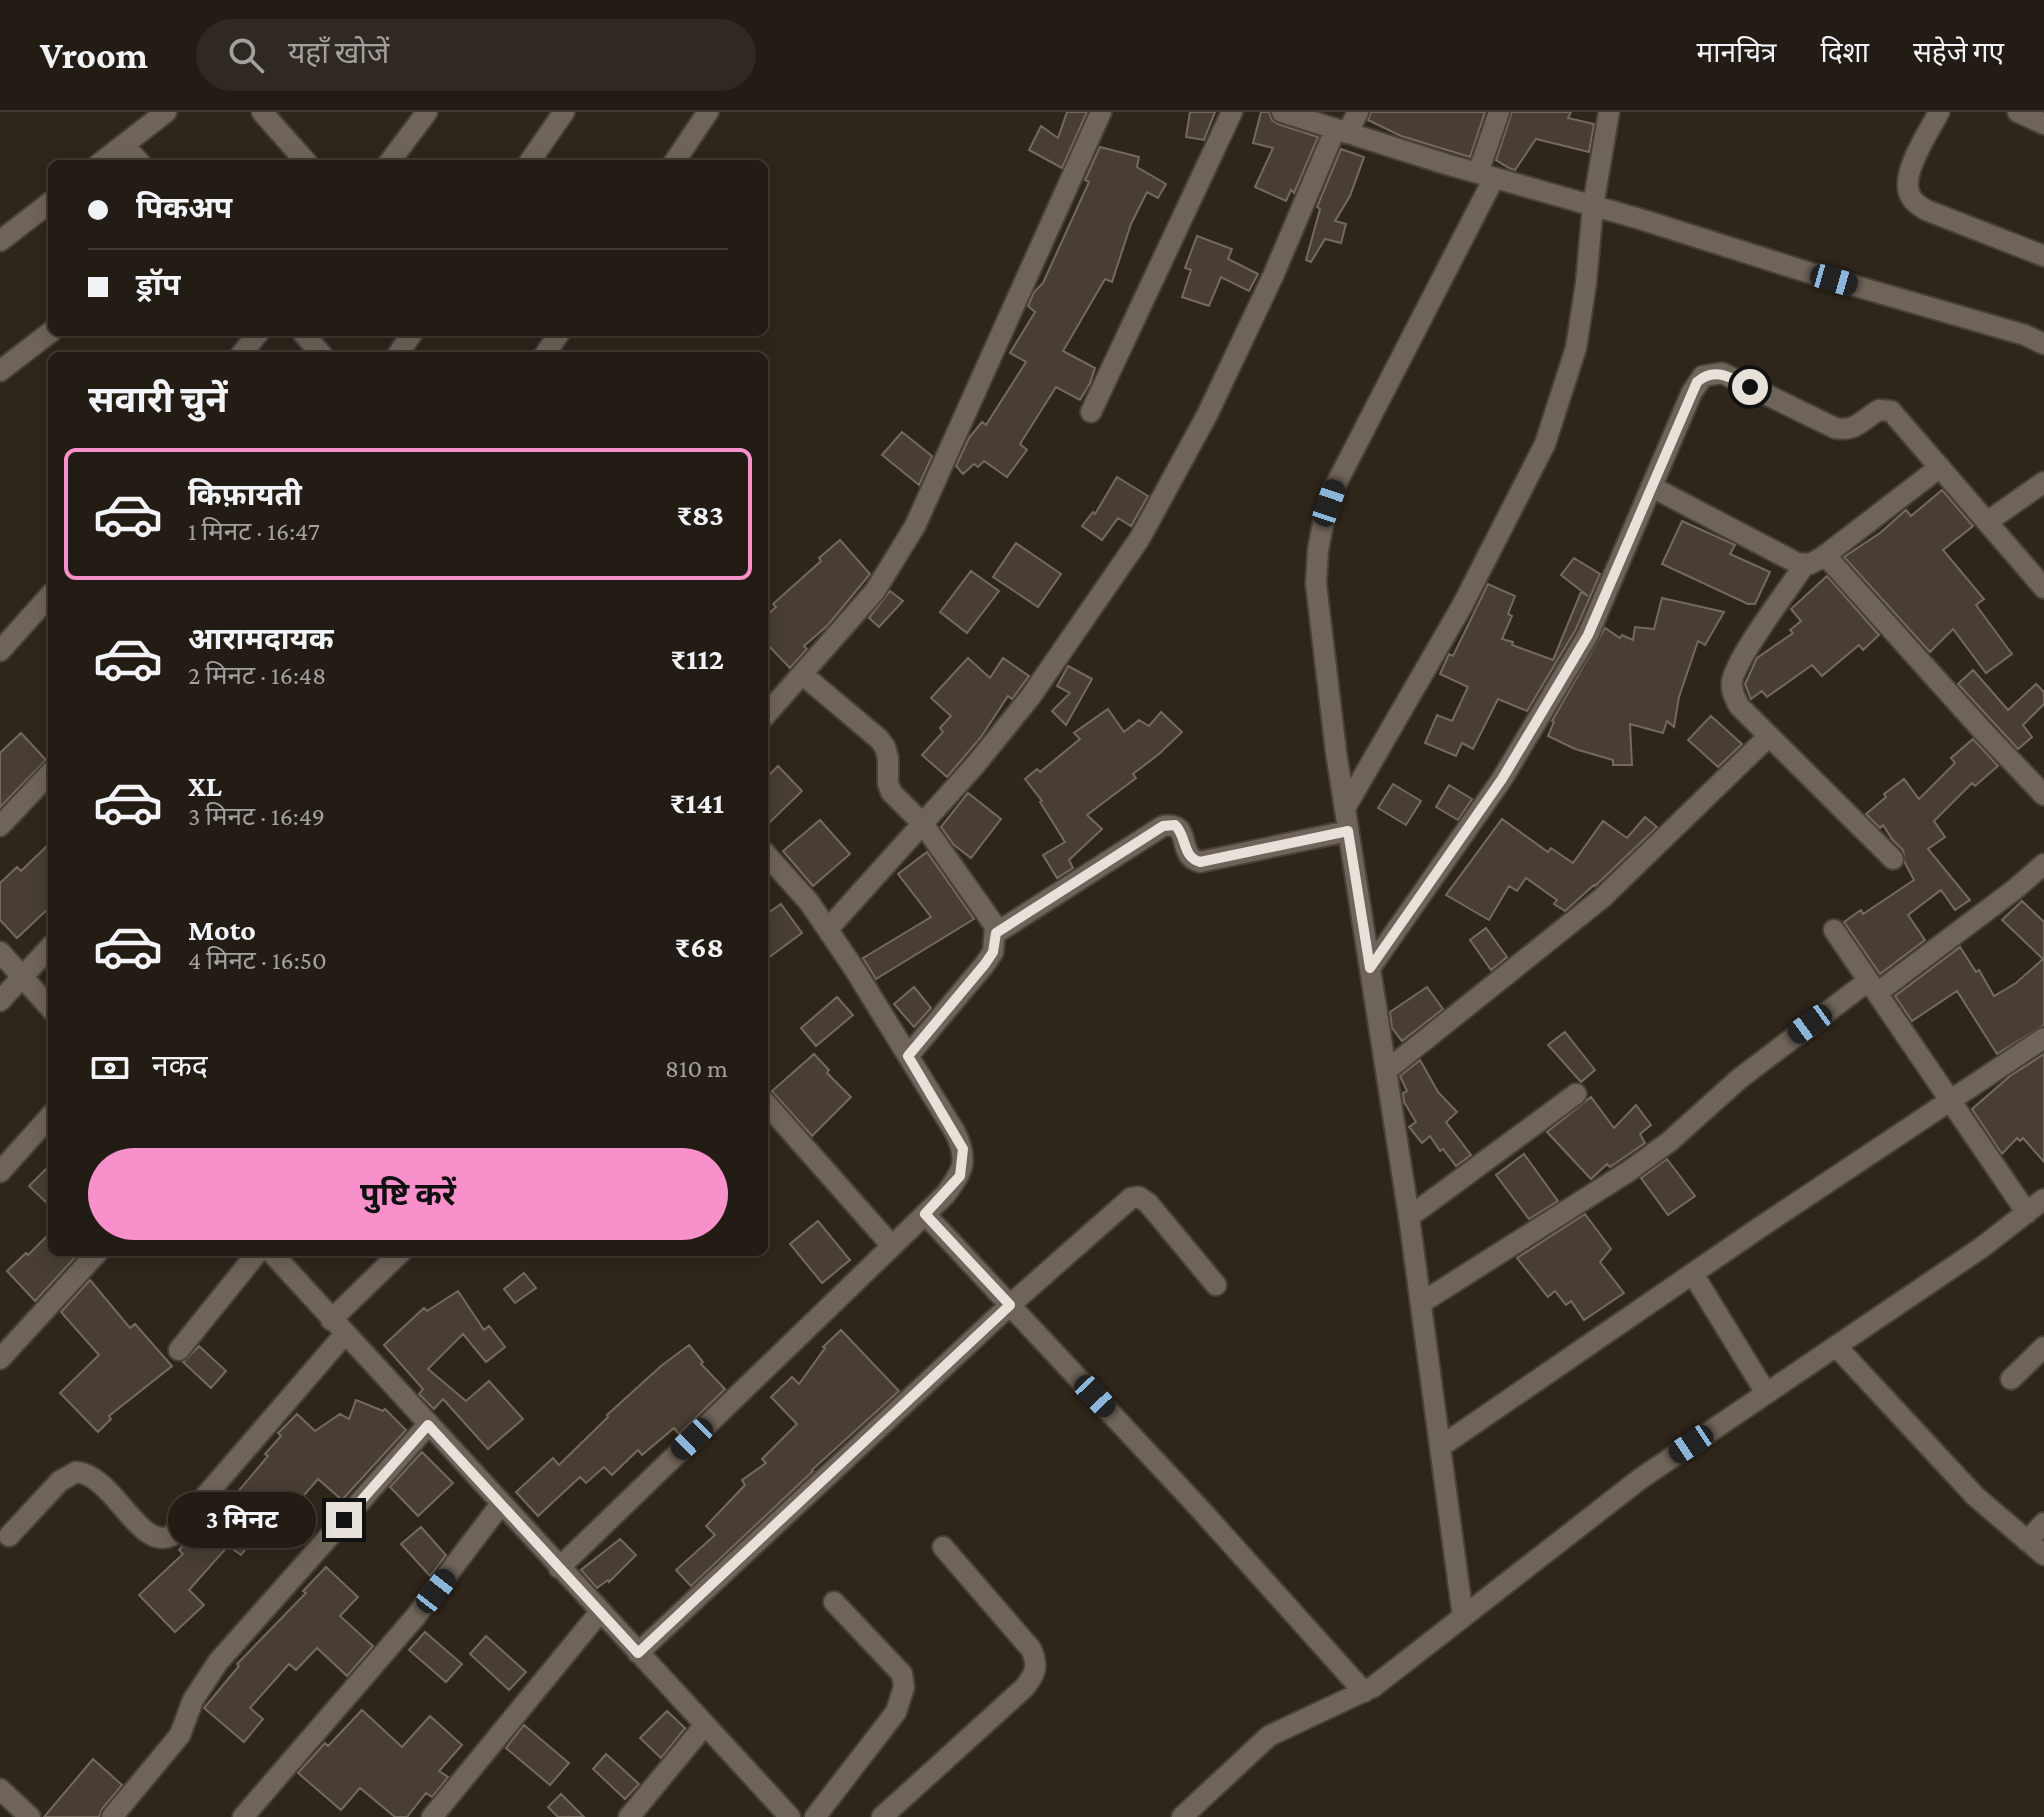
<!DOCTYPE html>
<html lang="hi">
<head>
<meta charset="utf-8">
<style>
  body { margin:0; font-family:"Crimson Pro","Noto Sans Devanagari",serif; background:#2f2922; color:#f1f3f6; height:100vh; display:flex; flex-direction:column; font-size:30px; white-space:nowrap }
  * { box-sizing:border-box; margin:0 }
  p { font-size:26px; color:#a3a1a0 }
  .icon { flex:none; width:44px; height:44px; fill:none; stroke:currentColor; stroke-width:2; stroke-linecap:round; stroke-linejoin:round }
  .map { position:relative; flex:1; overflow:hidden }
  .details { position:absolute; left:48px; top:240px; width:720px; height:904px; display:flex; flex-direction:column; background:#231c14; border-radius:12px; box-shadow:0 4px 20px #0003,0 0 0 2px #403a34 }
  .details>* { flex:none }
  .hud { position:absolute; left:48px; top:48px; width:720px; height:176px; border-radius:12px; box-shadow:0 4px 20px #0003,0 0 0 2px #403a34; display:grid; align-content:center; height:176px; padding:0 40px; background:#231c14 }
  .end { position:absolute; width:36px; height:36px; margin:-18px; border:10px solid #e7e1da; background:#111; box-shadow:0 0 0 4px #111 }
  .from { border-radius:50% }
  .bubble { position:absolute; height:56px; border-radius:28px; background:#231c14; box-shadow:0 4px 20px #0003,0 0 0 2px #403a34; font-size:26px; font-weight:700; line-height:56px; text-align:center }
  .car { position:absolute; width:24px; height:48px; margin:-24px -12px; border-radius:10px; box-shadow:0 0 6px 2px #0007; background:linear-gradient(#222 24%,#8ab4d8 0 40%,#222 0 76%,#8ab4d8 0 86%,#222 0) }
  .hud b { display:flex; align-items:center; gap:28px; height:76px; font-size:30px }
  .hud b+b { border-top:2px solid #403a34 }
  .hud i { width:20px; height:20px; background:#f1f3f6 }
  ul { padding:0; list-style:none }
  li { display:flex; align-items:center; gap:24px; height:132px; margin:0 16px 12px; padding:0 24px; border:4px solid transparent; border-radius:12px }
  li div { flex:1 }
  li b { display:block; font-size:30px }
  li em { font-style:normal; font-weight:700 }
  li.active { border-color:#f890cc }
  li>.icon { width:72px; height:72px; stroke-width:1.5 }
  h2 { padding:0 40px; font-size:36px; line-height:96px }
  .pay { display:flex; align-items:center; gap:20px; height:88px; padding:0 40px; font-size:30px }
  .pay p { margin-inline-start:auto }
  .primary-button { display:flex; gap:16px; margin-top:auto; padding:16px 40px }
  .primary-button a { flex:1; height:92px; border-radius:48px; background:#f890cc; color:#111; font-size:32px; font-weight:700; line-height:92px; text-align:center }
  header { display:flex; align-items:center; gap:48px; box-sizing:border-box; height:112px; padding:0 40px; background:#231c14; border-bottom:2px solid #403a34 }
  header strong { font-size:38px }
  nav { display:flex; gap:44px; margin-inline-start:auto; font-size:28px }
  .search { width:560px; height:72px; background:#2f2922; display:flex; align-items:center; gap:20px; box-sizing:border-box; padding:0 28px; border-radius:44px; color:#a3a1a0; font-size:30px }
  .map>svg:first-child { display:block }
  .building { fill:#483e33; stroke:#74695d; stroke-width:2 }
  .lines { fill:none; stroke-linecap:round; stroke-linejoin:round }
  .minor-casing { stroke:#494139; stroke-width:24 }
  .minor { stroke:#6f6459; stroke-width:20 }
  .route { stroke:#e7e1da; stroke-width:10 }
</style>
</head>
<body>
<header>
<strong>Vroom</strong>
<div class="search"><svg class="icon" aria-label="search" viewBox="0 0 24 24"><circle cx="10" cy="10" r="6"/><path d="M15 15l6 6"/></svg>यहाँ खोजें</div>
<nav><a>मानचित्र</a><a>दिशा</a><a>सहेजे गए</a></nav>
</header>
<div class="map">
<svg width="2044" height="1705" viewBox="0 0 2044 1705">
  <rect width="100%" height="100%" fill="#2f261b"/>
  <path class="building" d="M1067,0h20l-25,56 -33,-18 12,-24 17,12z
    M1190,0h25l-11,28 -18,-3z
    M1261,0h8l3,8 6,4 40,13 -24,56 -3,-3 -5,11 -31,-14 18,-39 -20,-5z
    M1371,0h114l-15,45 -69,-21 -33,-16z
    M1512,0h59l-3,6 26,6 -5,28 -53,-13 -21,31 -6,-2 -13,-8z
    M1100,35l39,10 -2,10 29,17 -8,14 -11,-6 -16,32 -19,58 -7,-3 -42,72 32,17 -5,15 -10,17 -24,-13 -36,57 7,6 -20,27 -23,-16 -6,6 -4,-3 -11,10 -7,-8 13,-28 13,-16 4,3 40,-63 -16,-9 25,-41 -7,-6 6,-14 9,-9 46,-101 -4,-2z
    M1341,37l23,8 -14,39 -15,25 11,3 -5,19 -16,-4 -14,23 -5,-2 14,-51 -3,-2z
    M1197,124l35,13 -4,10 30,15 -9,17 -28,-14 -12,29 -27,-9 9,-27 -6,-2z
    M902,320l30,24 -13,29 -37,-30z
    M1117,365l31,19 -17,30 -13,-8 -16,22 -20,-14 11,-14 2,2z
    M1942,378l31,36 -30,24 41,49 -8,6 36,49 -26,19 -33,-44 -23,23 -86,-95 36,-24 26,-23 5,6z
    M1682,409l53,24 -5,9 40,18 -15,32h-7l-86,-40z
    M840,428l30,34 -42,51 -24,21 3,3 -17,19 -26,-27v-23l12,-11 -3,-3 48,-43 -2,-3z
    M1016,431l45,31 -23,33 -45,-30z
    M1574,446l26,16 -24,55 -49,82 -29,-12 -25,50 -11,-6 -6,13 -31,-13 12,-28 15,6 16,-34 -28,-13 9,-20 4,2 35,-72 27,12 -7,18 4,2 -10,23 11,3 -1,3 41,15 28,-68 7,4 -27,-21z
    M971,459l28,20 -32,42 -27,-21z
    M1827,464l52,59 -16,15 -4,-5 -37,31 -10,-11 -45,32 -5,-6 -11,8 -6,-15 12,-26 36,-25 -3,-3 11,-9 -10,-12z
    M890,479l13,10 -24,26 -10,-9z
    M1662,486l62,14 -19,33 -7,-4 -19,56 -5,30 -7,-6 -4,12 -33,-9 2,41h-19v-5l-38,-11 -27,-13 6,-14 -2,-1 53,-93 15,10 2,-3 11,5 2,-13 19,2z
    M968,546l22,20 13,-20 26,18 -17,23 -4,-3 -27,41 -34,40 -25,-22 21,-23 -3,-4 11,-12 -20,-18z
    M1068,554l24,13 -26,46 -14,-14 18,-18 -13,-7z
    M1973,558l35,40 28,-26 8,8v12l-21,21 9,12 -14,12 -60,-65z
    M1108,597l16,23 15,-12 10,6 12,-14 21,20 -23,22 -26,20 3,4 -49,37 15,14 -33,31 4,8 -16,10 -14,-23 22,-13 -25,-40 2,-1 -17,-22 12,-10 3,3 40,-33 -6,-6z
    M1711,604l31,28 -24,23 -30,-27z
    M21,621l25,27 -46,47v-54z
    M1973,627l25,27 -23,20 -3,-3 -38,38 11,16 -17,12 42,51 -15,10 -14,-20 -33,25 17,25 -45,34 -36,-52 17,-12 2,4 51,-34 -9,-17 -2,-13 -11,-11 -9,-14 -3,3 -14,-14 20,-17 -2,-3 20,-15 15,20 36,-36 -4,-5z
    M778,654l24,25 -38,37v-48z
    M1393,672l28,17 -15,24 -28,-17z
    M1449,673l23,14 -14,21 -22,-13z
    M968,681l33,26 -30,39 -17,-13 -13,-18z
    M1645,705l12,10 -62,59 -1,-1 -29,26 -11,-7 3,-4 -31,-22 -9,13 -8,-5 -20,34 -43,-25 56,-76 46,33 3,-4 22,15 30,-42 24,17z
    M820,708l30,34 -37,32 -30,-35z
    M52,729v64l-35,33 -17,-18v-37l17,-16 4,4z
    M927,740l47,67 -98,60 -13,-21 68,-41 -33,-43z
    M2022,789l22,21v103l-47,29 -40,-63 -45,30 -17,-25 65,-49 16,25 3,-2 15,26 22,-13 27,-24 -41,-39z
    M781,792l21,29 -38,28v-45z
    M1486,816l21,29 -16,13 -21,-30z
    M914,875l17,21 -17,19 -20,-23z
    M1427,875l16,22 -41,32 -10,-13 -2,-16z
    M837,885l16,18 -37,31 -15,-18z
    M1565,920l30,38 -14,12 -33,-37z
    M814,942l15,16 -2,3 24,24 -39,39 -40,-45z
    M2044,942v108l-21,-24 -3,3 -3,-3 -15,16 -30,-45 38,-33z
    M1420,948l18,32 19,20 -11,10 25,33 -15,11 -13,-17 -3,2 -10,-15 -8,7 -13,-16 7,-5 -12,-20 -1,-9 4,-2 -7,-15z
    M1591,985l23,31 22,-23 15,20 -11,9 5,9 -35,24 -3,-3 -16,15 -44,-47z
    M1524,1042l34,47 -29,18 -33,-44z
    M1667,1047l28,37 -27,19 -27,-37z
    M52,1051v45l-23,-22z
    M1585,1102l26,35 -11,13 24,31 -40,27 -13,-19 -5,4 -11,-14 -7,6 -31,-39z
    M818,1109l32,39 -28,23 -32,-39z
    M52,1119v21h28l-45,49 -28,-30 19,-18 2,2z
    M524,1161l12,15 -21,15 -11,-14z
    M90,1168l40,48 5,-4 37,42 -63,50 2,3 -13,13 -38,-39 39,-38 -38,-43z
    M458,1179l26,39 5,-4 16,21 -19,15 -23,-28 -35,35 38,32 23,-20 34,38 -35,30 -45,-50 -9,10 -15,-15 4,-5 -39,-44 40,-37 3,3z
    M841,1218l58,61 -87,79 1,1 -122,115 -15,-16 39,-35 -9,-9 39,-41 -3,-5 24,-17 -4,-4 35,-35 -26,-27 21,-20 7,7 26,-36 -2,-1z
    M689,1233l14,17 -2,2 24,25 -46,45 -5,-6 -32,27 -4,-5 -26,25 -8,-8 -18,16 -6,-6 -42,39 -22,-24 37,-34 6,7 49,-48 -1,-2 54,-49z
    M199,1234l27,25 -15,17 -28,-26z
    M356,1288l27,11 2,-2 21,21 -64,70 -24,-21 -32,37 -9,-7 -36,46 -13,-9 -39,44 15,15 -29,27 -36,-37 44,-41 -4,-4 18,-21 3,2 22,-28 4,3 42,-50 -3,-2 16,-18 -3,-3 19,-19 18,17 25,-17 9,5z
    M422,1340l31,31 -35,33 -28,-29z
    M421,1415l25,28 -16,21 -29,-32z
    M620,1427l16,16 -27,27 -1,-2 -11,8 -16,-18z
    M326,1455l32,30 -18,19 33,30 -26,30 -30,-28 -21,22 -7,-6 -39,44 13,11 -19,23 -40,-34 35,-42 -2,-2 69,-71 -3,-2z
    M425,1520l37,32 -16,18 -37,-32z
    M486,1524l40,36 -17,18 -39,-36z
    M362,1598l40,37 28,-31 32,29 -23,26 9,6 -16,20 -6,-4 -19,24h-12l-35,-29 -19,22 -43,-37 27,-30 3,3z
    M667,1599l18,17 -24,30 -21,-20z
    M524,1613l45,38 -19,22 -44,-37z
    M606,1642l33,30 -14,15 -32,-30z
    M93,1647l29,26 -20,24 -3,8h-55z
    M561,1682l23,23h-26l-10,-10z"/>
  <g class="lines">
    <g class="minor-casing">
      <path id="minor" d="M262,0l46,52
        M1282,0l164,52 194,55 167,53 218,63 19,9
        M1939,0c-10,20 -41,64 -28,85 3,6 10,10 15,13l118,46
        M2018,0l26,12
        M1347,21l11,-21
        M124,33l17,19
        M99,52l67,-52
        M388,52l39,-52
        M528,52l36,-52
        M673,52l35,-52
        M1478,61l21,-61
        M0,129l52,-40
        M302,220l21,24
        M240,244l19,-24
        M397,244l16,-24
        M544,244l16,-24
        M0,259l52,-40
        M1091,300l141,-300
        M1652,375l145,76 13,1 13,-7 117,-90
        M1987,410l57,-40
        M1825,443l157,175 62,65
        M1805,452c-15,23 -71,96 -73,118 -1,9 3,16 7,24l154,153
        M0,539l52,-58
        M802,562l77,65 6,8 3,11v25l3,9 32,32 72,102 -2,26 -8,12 -77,92
        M764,605l111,-126 40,-65 186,-414
        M1345,696l117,-202 83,-162 31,-96 10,-65 7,-77 16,-94
        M0,714l52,-55
        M828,817l148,-165 55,-68 109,-158 67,-123 66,-139 62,-146
        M1834,818l193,283
        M996,821l167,-107c31,-5 12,30 37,36l148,-31
        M0,840l52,58
        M1370,856l132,-189 86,-144 104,-243 11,-16 19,-3 113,55c21,4 27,-8 44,-18l12,1 153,177
        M1877,881l137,-103 30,-26
        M0,889l52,-56
        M1386,959l216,-173 167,-162
        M764,989l128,145
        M0,1060l52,-58
        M925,1102l276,296 163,182
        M1409,1105l167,-123
        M271,1140l519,565
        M1693,1162l73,119
        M1421,1191l208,-132 40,-29 70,-63 129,-98
        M331,1208l70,-68
        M1836,1234l139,150 69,59
        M179,1238l79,-98
        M0,1247l98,-107
        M2011,1267l33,-32
        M1440,1335l319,-219 285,-190
        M9,1424l51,-55 16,-9c37,2 63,79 95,64l173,-201
        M2027,1429l17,-18
        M559,1456l386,-373c18,-24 24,-34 10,-63l-100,-162 -46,-68 -45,-50
        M1463,1505l-54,-400 -73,-465 -20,-168 2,-34 6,-31 10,-31 160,-310
        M638,1541l372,-348 121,-107 8,-1 9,6 68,82
        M0,1677l30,28
        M112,1705l68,-82 13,-35 25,-38 210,-237
        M243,1705l173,-201 85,-112
        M432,1705l168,-205
        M629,1705l75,-91
        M815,1705l81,-105 8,-25 -2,-13 -68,-72
        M882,1705l142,-129c11,-13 15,-22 7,-39l-88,-102
        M1182,1705l87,-81 104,-49 267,-208 341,-231 63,-49"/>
    </g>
    <use href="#minor" class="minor"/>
  </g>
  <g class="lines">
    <path class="route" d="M344,1408l84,-95 210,228 372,-348 -85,-91 35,-38 3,-27 -55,-93 77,-92 8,-12 3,-19 167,-107 12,-1c12,11 7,32 25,37l148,-31 22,137 132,-189 86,-144 109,-253c18,-16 34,-4 53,5"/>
  </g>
</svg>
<i class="end from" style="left:1750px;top:275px"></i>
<i class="end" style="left:344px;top:1408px"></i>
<div class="bubble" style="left:168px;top:1380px;width:148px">3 मिनट</div>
<i class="car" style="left:1834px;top:168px;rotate:106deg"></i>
<i class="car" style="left:1329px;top:391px;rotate:19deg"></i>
<i class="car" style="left:1810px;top:912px;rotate:234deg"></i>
<i class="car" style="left:1095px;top:1284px;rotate:137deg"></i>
<i class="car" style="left:692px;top:1327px;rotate:226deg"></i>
<i class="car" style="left:1691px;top:1332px;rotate:236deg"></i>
<i class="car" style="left:436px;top:1479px;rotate:38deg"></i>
<div class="hud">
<b><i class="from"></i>पिकअप</b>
<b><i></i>ड्रॉप</b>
</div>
<section class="details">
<h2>सवारी चुनें</h2>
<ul>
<li class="active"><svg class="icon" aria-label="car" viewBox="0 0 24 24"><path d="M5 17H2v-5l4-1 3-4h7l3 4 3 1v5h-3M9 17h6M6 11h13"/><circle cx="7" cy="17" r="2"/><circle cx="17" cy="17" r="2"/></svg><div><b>किफ़ायती</b><p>1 मिनट · 16:47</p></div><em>₹83</em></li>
<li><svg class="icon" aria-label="car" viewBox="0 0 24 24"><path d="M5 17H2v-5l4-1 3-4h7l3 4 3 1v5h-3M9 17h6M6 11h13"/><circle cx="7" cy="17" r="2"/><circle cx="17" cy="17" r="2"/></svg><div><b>आरामदायक</b><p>2 मिनट · 16:48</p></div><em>₹112</em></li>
<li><svg class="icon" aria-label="car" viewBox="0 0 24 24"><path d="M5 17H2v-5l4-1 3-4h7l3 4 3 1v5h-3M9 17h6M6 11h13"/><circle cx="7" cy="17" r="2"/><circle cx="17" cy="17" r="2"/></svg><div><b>XL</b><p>3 मिनट · 16:49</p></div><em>₹141</em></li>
<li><svg class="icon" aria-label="car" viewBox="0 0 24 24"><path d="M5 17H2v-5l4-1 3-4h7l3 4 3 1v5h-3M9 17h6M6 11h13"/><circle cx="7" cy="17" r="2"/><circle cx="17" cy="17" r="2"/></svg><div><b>Moto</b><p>4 मिनट · 16:50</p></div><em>₹68</em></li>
</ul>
<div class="pay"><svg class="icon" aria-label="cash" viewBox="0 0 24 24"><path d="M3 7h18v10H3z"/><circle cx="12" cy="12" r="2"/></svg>नकद<p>810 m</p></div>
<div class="primary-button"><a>पुष्टि करें</a></div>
</section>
</div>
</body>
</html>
